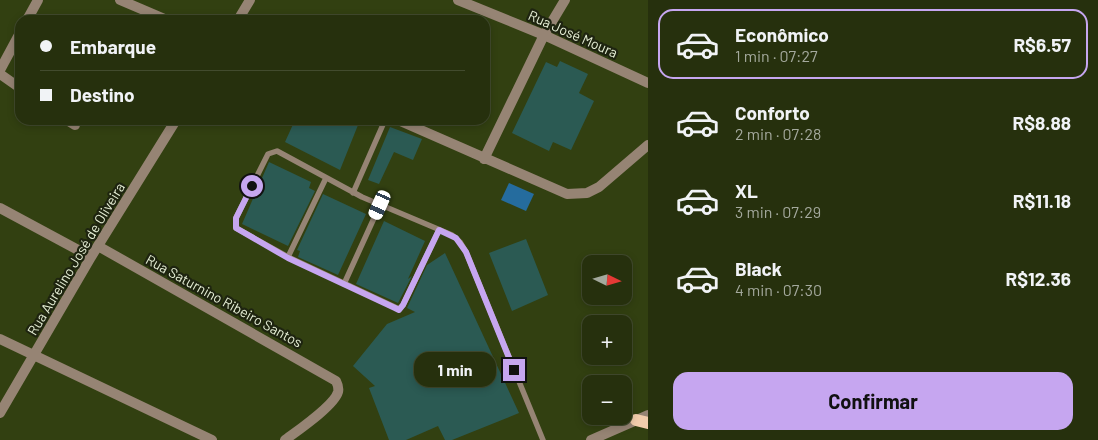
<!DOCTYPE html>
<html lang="pt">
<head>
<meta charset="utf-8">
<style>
  body { margin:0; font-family:Barlow,sans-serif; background:#2e3816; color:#f1f3f6; height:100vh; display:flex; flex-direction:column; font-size:19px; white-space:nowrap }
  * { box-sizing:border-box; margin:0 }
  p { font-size:16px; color:#a4a99d }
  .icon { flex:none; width:28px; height:28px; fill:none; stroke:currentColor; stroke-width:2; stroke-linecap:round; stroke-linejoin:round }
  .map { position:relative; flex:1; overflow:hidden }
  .details { display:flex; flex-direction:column; background:#26300d; width:450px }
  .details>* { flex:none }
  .guide { position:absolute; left:15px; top:15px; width:475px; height:110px; border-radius:15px; box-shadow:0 2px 8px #0003,0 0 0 1px #424b2e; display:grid; align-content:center; height:110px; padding:0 25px; background:#26300d }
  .needle { width:32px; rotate:95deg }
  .tools { position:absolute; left:582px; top:255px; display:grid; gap:10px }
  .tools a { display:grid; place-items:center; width:50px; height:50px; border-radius:10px; background:#26300d; box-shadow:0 2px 8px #0003,0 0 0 1px #424b2e; font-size:25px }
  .end { position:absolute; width:22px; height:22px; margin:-11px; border:6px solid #c6a6f0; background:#111; box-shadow:0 0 0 2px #111 }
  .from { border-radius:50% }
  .bubble { position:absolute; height:35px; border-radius:15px; background:#26300d; box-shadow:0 2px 8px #0003,0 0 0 1px #424b2e; font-size:16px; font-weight:700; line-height:35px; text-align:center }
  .car { position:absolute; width:15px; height:30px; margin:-15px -8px; border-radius:6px; box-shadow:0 0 4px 1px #0007; background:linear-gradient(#fff 24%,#345 0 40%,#fff 0 76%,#345 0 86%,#fff 0) }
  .guide b { display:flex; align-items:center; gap:18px; height:48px; font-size:19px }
  .guide b+b { border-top:1px solid #424b2e }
  .guide i { width:12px; height:12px; background:#f1f3f6 }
  ul { padding:9px 0 0; list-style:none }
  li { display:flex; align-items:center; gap:15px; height:70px; margin:0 10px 8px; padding:0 15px; border:2px solid transparent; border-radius:15px }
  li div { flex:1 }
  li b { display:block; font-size:19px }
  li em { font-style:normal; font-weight:700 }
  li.active { border-color:#c6a6f0 }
  li>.icon { width:45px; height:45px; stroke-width:1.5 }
  .button { display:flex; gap:10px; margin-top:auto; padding:10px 25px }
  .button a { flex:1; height:58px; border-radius:15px; background:#c6a6f0; color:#111; font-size:20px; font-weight:700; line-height:58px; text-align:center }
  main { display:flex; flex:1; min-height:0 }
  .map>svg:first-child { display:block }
  .water { fill:#256c9e }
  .building { fill:#2b5a53 }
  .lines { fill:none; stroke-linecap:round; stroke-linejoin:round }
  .service { stroke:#968474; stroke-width:5.5 }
  .minor { stroke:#968474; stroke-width:10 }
  .tertiary { stroke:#968474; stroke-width:10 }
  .primary { stroke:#f2cdac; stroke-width:12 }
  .route { stroke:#c6a6f0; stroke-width:6 }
  .labels { text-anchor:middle; stroke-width:4.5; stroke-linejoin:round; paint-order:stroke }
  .street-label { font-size:14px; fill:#e6efd6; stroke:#1e2410 }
</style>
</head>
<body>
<main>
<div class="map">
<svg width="648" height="440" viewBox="0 0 648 440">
  <rect width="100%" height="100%" fill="#324011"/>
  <path class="water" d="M509,183l25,11 -8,17 -25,-11z"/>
  <path class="building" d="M560,61l28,13 -9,19 15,8 -23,49 -18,-8 -4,9 -37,-18 34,-71 11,5z
    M295,120h65l-20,50 -55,-28z
    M390,127l32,12 -9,21 -19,-8 -15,32 -11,-4z
    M269,162l42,20 -2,6 6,3 -27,55 -46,-22z
    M323,194l43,20 -28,61 -40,-18 2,-6 -3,-1z
    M384,221l41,20 -17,38 4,-3 -14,27 -42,-19z
    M526,239l22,56 -36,16 -23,-58z
    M445,253l74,160 -67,27h-7l-7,-14 -32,14h-17l-20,-52 6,-2 -22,-20 34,-42 28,-12 -8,-4 20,-43z"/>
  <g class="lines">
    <path class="service" d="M353,193l32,-73
      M439,230l-36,75 -4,4 -111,-52 -52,-29v-10l32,-64 9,-3 85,46 90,38 8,7 6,10 77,188
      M288,257l38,-79
      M344,284l36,-79"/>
    <path class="minor" d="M120,0l47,20
      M458,0l86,35 104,48
      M27,20l11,-20
      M238,20l12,-20
      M0,70l20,-37
      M0,74l20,14
      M67,120l8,5
      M398,120l169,74 20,-1 12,-6 49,-42
      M484,159l60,-124 21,-35
      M0,208l91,49
      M98,246l238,135c2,4 3,7 2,11 -4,14 -41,39 -53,48
      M0,339l212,101
      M0,413l91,-156 85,-137"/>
    <path class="tertiary" d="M591,440l57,-25"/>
    <path class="primary" d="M636,420l12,3"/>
  </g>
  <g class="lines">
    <path class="route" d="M252,186l-16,32v10l52,30 107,50 4,2 4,-5 36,-75 17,8 10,14 48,118"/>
  </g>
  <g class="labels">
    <g class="street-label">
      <text transform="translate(573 34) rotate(24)" y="5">Rua José Moura</text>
      <text transform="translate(76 259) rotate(-59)" y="5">Rua Aurelino José de Oliveira</text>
      <text transform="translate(224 301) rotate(29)" y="5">Rua Saturnino Ribeiro Santos</text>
    </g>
  </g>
</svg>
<div class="tools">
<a><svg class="needle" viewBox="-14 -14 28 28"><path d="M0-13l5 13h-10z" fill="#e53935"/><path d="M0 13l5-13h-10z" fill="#a4a99d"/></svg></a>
<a>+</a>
<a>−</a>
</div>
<i class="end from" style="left:252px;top:186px"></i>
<i class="end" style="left:514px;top:370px"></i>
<div class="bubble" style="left:414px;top:352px;width:82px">1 min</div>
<i class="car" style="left:380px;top:205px;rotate:204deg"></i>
<div class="guide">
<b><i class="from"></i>Embarque</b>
<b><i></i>Destino</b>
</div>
</div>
<section class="details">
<ul>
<li class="active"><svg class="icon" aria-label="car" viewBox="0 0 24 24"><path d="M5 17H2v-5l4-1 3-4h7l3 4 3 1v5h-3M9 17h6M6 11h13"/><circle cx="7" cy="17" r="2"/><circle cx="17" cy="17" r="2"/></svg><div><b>Econômico</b><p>1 min · 07:27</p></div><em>R$6.57</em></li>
<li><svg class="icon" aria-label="car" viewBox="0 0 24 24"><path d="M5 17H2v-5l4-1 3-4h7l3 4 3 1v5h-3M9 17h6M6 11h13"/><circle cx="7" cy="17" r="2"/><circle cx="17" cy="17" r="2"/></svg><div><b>Conforto</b><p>2 min · 07:28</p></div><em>R$8.88</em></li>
<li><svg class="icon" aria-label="car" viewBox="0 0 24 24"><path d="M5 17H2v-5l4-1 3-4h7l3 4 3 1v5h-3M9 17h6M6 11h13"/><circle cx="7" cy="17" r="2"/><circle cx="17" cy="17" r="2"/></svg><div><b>XL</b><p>3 min · 07:29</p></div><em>R$11.18</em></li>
<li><svg class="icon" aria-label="car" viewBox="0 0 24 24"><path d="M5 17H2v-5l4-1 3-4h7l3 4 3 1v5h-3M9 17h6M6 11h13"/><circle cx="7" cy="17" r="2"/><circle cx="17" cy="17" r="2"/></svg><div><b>Black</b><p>4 min · 07:30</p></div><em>R$12.36</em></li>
</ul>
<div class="button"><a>Confirmar</a></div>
</section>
</main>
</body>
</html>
